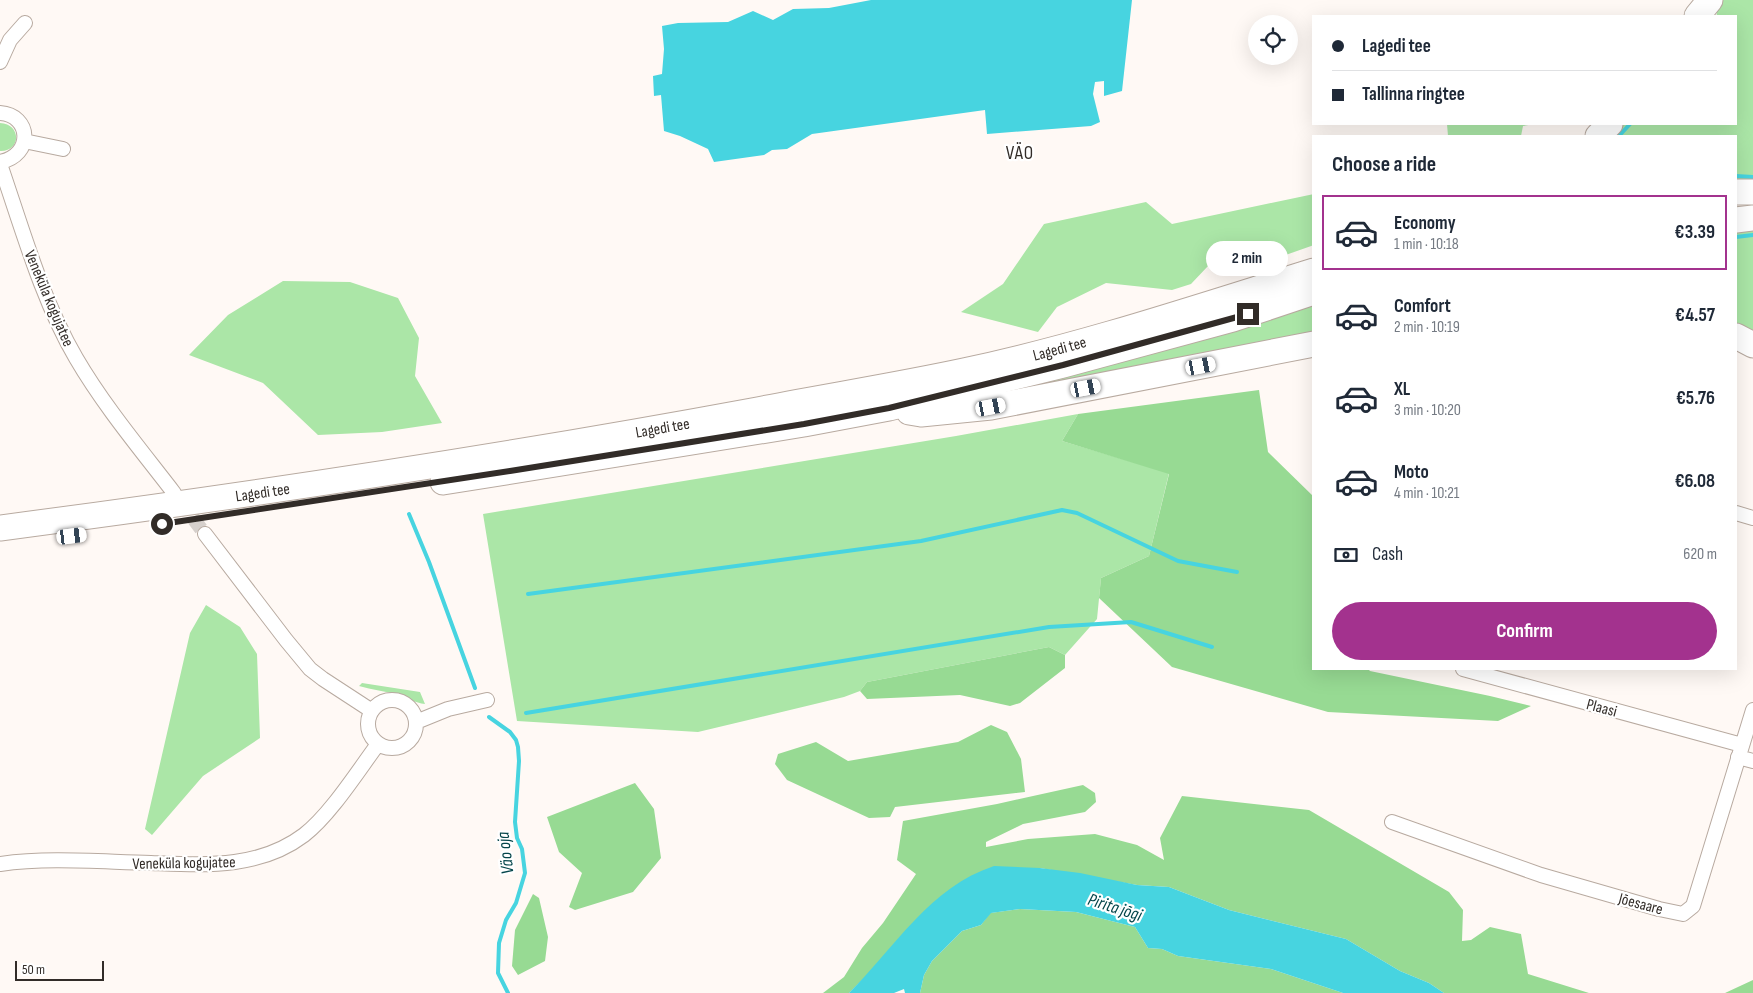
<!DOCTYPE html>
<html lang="en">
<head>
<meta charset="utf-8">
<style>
  body { margin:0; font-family:"Sofia Sans Condensed",sans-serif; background:#f2f2f3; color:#1f2937; height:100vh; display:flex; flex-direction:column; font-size:19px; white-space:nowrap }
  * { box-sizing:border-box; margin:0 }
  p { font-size:16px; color:#747a83 }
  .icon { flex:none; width:28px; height:28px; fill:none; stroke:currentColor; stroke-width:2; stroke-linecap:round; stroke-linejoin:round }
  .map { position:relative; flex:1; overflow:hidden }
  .drawer { position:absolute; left:1312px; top:135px; width:425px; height:535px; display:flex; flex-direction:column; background:#fff; border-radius:0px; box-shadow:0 5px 20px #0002 }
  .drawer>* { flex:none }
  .guide { position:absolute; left:1312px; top:15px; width:425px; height:110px; border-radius:0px; box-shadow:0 5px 20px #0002; display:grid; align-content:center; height:110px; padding:0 20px; background:#fff }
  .buttons { position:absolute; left:1248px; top:15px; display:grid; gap:10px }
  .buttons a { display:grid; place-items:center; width:50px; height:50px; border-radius:50%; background:#fff; box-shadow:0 5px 20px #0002; font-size:25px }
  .scale { position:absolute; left:15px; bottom:12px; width:89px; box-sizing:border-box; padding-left:5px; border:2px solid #322c28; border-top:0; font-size:14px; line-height:18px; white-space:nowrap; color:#322c28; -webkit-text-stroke:4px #fff; paint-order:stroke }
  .end { position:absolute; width:22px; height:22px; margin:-11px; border:6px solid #322c28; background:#fff; box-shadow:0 0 0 2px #fff }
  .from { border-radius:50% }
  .bubble { position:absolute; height:35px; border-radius:18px; background:#fff; box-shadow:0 5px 20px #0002; font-size:16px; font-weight:700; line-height:35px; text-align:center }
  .car { position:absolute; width:15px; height:30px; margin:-15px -8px; border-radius:6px; box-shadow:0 0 4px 1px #0007; background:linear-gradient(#fff 24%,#345 0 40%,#fff 0 76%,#345 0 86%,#fff 0) }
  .guide b { display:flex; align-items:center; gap:18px; height:48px; font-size:19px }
  .guide b+b { border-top:1px solid #e0e1e3 }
  .guide i { width:12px; height:12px; background:#1f2937 }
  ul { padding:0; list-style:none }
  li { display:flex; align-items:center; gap:15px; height:75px; margin:0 10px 8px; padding:0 10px; border:2px solid transparent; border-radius:0px }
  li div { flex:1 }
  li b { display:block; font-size:19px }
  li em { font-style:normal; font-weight:700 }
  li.selected { border-color:#a3328e }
  li>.icon { width:45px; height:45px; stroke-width:1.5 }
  h2 { padding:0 20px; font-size:22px; line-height:60px }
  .pay { display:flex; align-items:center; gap:12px; height:55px; padding:0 20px; font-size:19px }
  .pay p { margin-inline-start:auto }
  .action { display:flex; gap:10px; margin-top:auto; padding:10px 20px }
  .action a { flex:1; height:58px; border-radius:30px; background:#a3328e; color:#fff; font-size:20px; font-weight:700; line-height:58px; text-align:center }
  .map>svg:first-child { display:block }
  .green { fill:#abe6a7 }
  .forest { fill:#97da93 }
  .water { fill:#47d4e0 }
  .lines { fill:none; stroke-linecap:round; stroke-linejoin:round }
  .stream { stroke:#47d4e0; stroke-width:4 }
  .street-tunnel { stroke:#d6d0cc; stroke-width:14; stroke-dasharray:14 7; stroke-linecap:butt }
  .street-casing { stroke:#b8aaa0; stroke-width:16 }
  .highway-casing { stroke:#b8aaa0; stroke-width:27 }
  .street { stroke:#fff; stroke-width:14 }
  .highway { stroke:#fff; stroke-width:25 }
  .route { stroke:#322c28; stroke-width:6 }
  .labels { text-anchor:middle; stroke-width:4.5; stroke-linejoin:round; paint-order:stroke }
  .street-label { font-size:16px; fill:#322c28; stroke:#fff }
  .water-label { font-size:18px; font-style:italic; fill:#05464b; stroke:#fff }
  .quarter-label { font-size:19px; letter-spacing:1px; fill:#322c28; stroke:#fff }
</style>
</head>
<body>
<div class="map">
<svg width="1753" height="993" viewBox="0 0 1753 993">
  <rect width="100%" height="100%" fill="#fff9f5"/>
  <path class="green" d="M1720,0h33v184h-17v-48h-128l12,-12h116v-108h-20l1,-2 -2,-4z
    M0,123c22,1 21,29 0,28z
    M1447,124h87l-11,2 -2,10h-73z
    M1314,194v51l-34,12 -72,9 -17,18 -19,6 -66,-7 -49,24 -19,25 -77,-20 42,-28 41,-60 102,-22 26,22z
    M1753,226v111l-17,-10v-98z
    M283,281l67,1 48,16 21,40 -4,38 27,47 -60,9 -64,3 -55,-52 -74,-28 39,-40z
    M1314,304v32l-332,63 101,-30 40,-8 48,-12z
    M1078,414l-16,27 107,32 -20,83 -48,22 -4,41 -32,36 -16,-8 -182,35 -7,9 -16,6 -146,35 -181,-11 -34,-207 473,-78z
    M206,605l34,22 17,27 3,84 -57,38 -51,59 -7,-6 45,-196z
    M362,683l58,9 5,12c-10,-1 -17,-6 -26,-9 -14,-4 -27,-5 -40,-9z"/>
  <path class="forest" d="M1259,390l9,62 46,45v172h54l2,2 120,25 41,10 -33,15 -170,-9 -156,-45 -73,-69 2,-20 48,-22 20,-82 -107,-33 16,-27z
    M1049,647l16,8v13l-45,35 -10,3 -50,-11 -93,4 -7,-8 7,-9z
    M991,725l16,7 14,27 4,33 -130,15 -5,10 -21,1 -82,-38 -12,-16 3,-10 38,-12 32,19 110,-19z
    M635,783l19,26 7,49 -28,34 -58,18 -6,-3 13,-34 -23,-21 -12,-35z
    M1083,785l12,8 1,9 -11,10 -62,12 -37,18v5l42,-8 67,-5 42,11 27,15 -4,-22 22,-42 127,14 140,82 14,18 -1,31 9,-1 19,-13 31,7 7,40 61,19h-145l-15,-10 -29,-12 -54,-32 -117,-29 -60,-23 -32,-2 -97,-17 -173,107 -18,18h-26l21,-16 18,-29 21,-25 33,-49 -19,-14 6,-39 94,-17z
    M533,894l6,4 9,39 -3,24 -27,14 -6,-9 3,-36z
    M1020,909l56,3 59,15 13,21 14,1 16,7 93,13 72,24h-423l4,-18 8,-14 30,-30 19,-6 9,-12z
    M1753,980v13h-28z"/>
  <path class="water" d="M871,0h261l-10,91 -18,5v-15l-9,1 -2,12 7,28 -9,4 -104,8 -2,-24 -173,24 -25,15 -15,1 -8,5 -50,7 -6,-13 -28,-13 -16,-5 -3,-36 -7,1 -1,-20 9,-2 2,-25 -2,-23 16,-3 50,-1 25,-11 20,9 20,-11 36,-1z
    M994,866l46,2 40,5 57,12 32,2 60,23 117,29 54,32 29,12 15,10h-101l-72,-24 -93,-13 -16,-7 -14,-1 -13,-21 -59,-15 -56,-3 -29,4 -10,12 -19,6 -30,30 -8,14 -4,18h-15l-1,-4 -10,4h-45c46,-46 81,-106 145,-127z"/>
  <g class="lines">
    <path class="stream" d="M1619,136l11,-12
      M1736,176l17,1
      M1736,237l17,-2
      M409,514l20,48 46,126
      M528,594l393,-53 141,-31 15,3 101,48 59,11
      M526,713l523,-86 82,-5 81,25
      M489,717l21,15 6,8 2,7 1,14 -4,61 2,16 5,11 3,24 -9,30 -10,17 -7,23 -1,30 10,20"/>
    <path class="street-tunnel" d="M180,501l25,33"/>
    <g class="street-casing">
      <path id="street" d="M0,62l10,-22 15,-17
        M0,113c31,2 34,42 0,49
        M24,141l39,8
        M0,164c22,64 42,136 76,194 28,48 65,92 98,135
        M1736,513l17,5
        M205,534l81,106 24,29 13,10 49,32
        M1463,669l279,76
        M368 724a24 24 0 1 1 48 0a24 24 0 1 1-48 0Z
        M416,722l32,-13 39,-9
        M1738,757l15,4
        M1392,822l149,53 118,34 24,5 10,-8 60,-196
        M0,864c49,-7 102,-2 151,-1 54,2 108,6 153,-28 26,-20 54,-64 74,-91"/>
    </g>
    <g class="highway-casing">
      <g id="highway">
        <path d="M1697,16l13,-16"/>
        <path d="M1598,136l12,-12"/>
        <path d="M1736,192h17"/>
        <path d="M1736,220l17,-2"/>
        <path d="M1736,336l17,9"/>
        <path d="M909,412l12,2 70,-7 323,-63"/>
        <path d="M443,482l361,-58 85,-16 174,-43 170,-46 81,-27"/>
        <path id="s1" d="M0,528c252,-33 503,-71 752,-117 71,-14 142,-25 212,-40 118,-25 234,-64 350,-100"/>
      </g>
    </g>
    <use href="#street" class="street"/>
    <use href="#highway" class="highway"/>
  </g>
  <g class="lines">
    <path class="route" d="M162,524l348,-53 294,-47 85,-16 174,-43 185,-51"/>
  </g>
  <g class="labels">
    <g class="street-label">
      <text transform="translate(50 298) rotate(67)" y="6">Veneküla kogujatee</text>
      <text dy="6" stroke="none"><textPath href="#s1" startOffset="1075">Lagedi tee</textPath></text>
      <text dy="6" stroke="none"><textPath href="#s1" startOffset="670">Lagedi tee</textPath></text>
      <text dy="6" stroke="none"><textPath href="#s1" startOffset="265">Lagedi tee</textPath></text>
      <text transform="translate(1602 707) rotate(15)" y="6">Plaasi</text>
      <text transform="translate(184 862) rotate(-1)" y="6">Veneküla kogujatee</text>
      <text transform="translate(1641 903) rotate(15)" y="6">Jõesaare</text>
    </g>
    <g class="water-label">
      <text transform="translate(505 853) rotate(-97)" y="6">Väo oja</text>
      <text transform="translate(1115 907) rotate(18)" y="6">Pirita jõgi</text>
    </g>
    <g class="quarter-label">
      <text x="1020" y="159">VÄO</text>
    </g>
  </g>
</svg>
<div class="buttons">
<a><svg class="icon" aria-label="locate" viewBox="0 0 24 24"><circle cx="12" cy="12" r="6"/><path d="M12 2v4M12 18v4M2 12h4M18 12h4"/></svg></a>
</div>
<div class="scale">50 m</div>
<i class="end from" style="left:162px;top:524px"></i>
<i class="end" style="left:1248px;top:314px"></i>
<div class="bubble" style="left:1206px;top:241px;width:82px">2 min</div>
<i class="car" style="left:1201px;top:366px;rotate:79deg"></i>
<i class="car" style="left:1086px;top:388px;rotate:79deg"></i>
<i class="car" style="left:991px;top:407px;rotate:79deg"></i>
<i class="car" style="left:72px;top:536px;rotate:83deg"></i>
<div class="guide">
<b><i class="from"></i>Lagedi tee</b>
<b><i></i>Tallinna ringtee</b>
</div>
<section class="drawer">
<h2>Choose a ride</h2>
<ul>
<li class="selected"><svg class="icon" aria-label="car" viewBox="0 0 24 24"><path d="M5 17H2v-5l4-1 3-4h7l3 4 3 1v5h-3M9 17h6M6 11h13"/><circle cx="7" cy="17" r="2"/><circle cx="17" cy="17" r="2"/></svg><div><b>Economy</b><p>1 min · 10:18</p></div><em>€3.39</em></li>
<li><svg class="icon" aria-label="car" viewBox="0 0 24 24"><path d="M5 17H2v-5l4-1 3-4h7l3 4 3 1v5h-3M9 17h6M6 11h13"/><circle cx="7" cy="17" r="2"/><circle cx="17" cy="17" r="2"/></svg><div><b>Comfort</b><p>2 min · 10:19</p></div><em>€4.57</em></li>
<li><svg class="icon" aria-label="car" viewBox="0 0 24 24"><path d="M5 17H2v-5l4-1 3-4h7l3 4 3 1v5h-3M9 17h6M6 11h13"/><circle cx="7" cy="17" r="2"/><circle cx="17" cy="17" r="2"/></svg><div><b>XL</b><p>3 min · 10:20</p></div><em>€5.76</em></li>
<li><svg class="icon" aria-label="car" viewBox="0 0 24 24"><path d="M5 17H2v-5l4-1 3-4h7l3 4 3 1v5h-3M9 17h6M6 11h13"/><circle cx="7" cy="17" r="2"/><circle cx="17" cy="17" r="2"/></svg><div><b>Moto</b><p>4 min · 10:21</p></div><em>€6.08</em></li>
</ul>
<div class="pay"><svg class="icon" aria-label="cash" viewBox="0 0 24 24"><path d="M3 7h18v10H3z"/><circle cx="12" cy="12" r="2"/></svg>Cash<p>620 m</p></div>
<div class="action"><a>Confirm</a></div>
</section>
</div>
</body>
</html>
